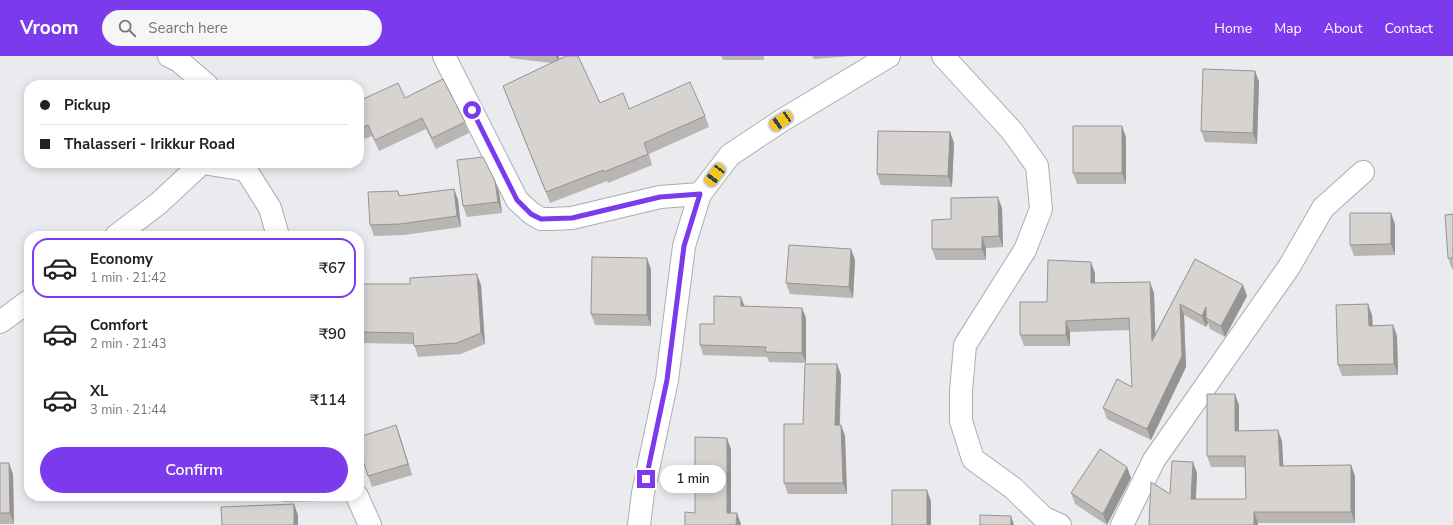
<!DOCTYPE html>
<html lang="en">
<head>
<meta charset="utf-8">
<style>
  body { margin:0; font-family:"Nunito Sans",sans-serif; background:#f6f6f6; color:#222; height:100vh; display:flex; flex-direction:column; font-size:15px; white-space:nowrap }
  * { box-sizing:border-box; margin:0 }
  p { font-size:13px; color:#767676 }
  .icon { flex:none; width:22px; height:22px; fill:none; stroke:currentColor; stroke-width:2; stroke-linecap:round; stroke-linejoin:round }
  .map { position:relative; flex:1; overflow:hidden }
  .sheet { position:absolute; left:24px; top:175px; width:340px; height:270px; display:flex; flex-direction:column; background:#fff; border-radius:16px; box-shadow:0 2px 10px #0003 }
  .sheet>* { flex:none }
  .top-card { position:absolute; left:24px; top:24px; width:340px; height:88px; border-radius:16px; box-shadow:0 2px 10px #0003; display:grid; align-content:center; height:88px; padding:0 16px; background:#fff }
  .end { position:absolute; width:18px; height:18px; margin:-9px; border:5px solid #7c3aed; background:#fff; box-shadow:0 0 0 2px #fff }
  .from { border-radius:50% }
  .bubble { position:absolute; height:28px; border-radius:14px; background:#fff; box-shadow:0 2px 10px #0003; font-size:13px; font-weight:600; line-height:28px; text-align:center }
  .car { position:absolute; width:12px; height:24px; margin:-12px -6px; border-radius:5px; box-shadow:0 0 3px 1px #0007; background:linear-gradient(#f5c518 24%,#345 0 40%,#f5c518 0 76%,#345 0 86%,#f5c518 0) }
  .top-card b { display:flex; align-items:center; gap:14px; height:38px; font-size:15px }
  .top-card b+b { border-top:1px solid #e0e0e0 }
  .top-card i { width:10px; height:10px; background:#222 }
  ul { padding:7px 0 0; list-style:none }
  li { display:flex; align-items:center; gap:12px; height:60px; margin:0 8px 6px; padding:0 8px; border:2px solid transparent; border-radius:16px }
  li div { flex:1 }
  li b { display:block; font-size:15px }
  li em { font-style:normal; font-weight:600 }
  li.active { border-color:#7c3aed }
  li>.icon { width:36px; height:36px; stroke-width:1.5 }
  .button { display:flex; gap:8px; margin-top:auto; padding:8px 16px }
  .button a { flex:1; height:46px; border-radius:24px; background:#7c3aed; color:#fff; font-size:16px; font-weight:600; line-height:46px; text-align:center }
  header { display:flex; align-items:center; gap:24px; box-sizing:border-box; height:56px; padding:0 20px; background:#7c3aed; color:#fff }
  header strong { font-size:19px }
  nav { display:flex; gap:22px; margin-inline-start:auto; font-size:14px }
  .search { width:280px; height:36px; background:#f6f6f6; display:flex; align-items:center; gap:10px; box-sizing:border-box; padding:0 14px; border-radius:22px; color:#767676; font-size:15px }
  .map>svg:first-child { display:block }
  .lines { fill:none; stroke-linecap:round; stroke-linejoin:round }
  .street-casing { stroke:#abadb1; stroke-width:24 }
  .secondary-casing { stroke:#abadb1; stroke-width:24 }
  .street { stroke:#fff; stroke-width:22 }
  .secondary { stroke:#fff; stroke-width:22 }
  .wall { fill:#b8b5b3 }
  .shaded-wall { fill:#969492 }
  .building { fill:#d6d3d0; stroke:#969492 }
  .route { stroke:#7c3aed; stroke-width:5 }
</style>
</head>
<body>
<header>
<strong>Vroom</strong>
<div class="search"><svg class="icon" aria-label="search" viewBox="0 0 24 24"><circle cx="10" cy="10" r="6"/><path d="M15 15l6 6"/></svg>Search here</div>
<nav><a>Home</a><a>Map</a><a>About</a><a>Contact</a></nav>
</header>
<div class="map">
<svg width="1453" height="469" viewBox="0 0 1453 469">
  <rect width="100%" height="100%" fill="#e9ebef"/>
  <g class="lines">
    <g class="street-casing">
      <path id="street" d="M169,0l10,5 28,24
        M444,0l73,144 14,13 10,6h11l20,-1 88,-21 40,-3
        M943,0l69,75 25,35 4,43 -16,41 -60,95 -4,46v30l12,38 40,29 31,30 16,7
        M203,107l43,7 24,38 8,28
        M116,180l43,-33 43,-40
        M0,266l29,-21
        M357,440l13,29
        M1122,469l32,-65 135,-193 34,-59 40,-36"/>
    </g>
    <g class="secondary-casing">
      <path id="secondary" d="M639,469l4,-32 24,-113 17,-134 16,-52 30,-39 51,-34 108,-65"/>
    </g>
    <use href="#street" class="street"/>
    <use href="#secondary" class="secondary"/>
  </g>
  <path class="wall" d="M509,0h50v3l41,44 29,6 76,7 4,11 -60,27 3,11 -44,18 -1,-2 -57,22 -47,-117 48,-23 -41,-5z
    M721,0h43v4h-41z
    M812,0h40l-38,3z
    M1255,15l4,11 -2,62 -52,-2 -4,-11z
    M405,42l60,24 4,11 -33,16 -10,-20 -47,22 -7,-15 -13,5v-40z
    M950,76l4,11 -2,44 -71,-2 -4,-11z
    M1126,81v47h-49l-4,-11z
    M283,107h14l-13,4z
    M454,133l4,11 3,27 -57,8 -30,1 -4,-11 28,-34 2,5z
    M499,136l3,21 -35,4 -4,-11z
    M1002,152l1,39 -17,1v12h-50l-4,-11 19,-30z
    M1453,158v55h-1l-4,-11z
    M1395,168v31l-41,1 -4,-11z
    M851,193l4,11 -2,38 -63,-4 -4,-11z
    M1195,203l48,26 4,11 -22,41 -15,-8 -2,-6 -2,4 -22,-12 2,52 -35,73 -44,-21 -4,-11 29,-21 -2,-57 -60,2v14h-46l-4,-11 27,-33 48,-29v10l59,10 1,41z
    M651,213v57l-56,-1 -4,-11z
    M359,228l122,1 4,59 -24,10 -43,3 -4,-13 -55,-1z
    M745,251l57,1 4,10v45l-37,-1 -2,-5 -64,-2 -3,-10 14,-21z
    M1372,259l1,11 20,-1 4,11 1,39 -56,1 -4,-11z
    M837,308l4,11 -1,50h1l4,11 2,58h-59l-4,-11 19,-59z
    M1239,349v26l43,10 1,25 68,-1 4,11v47h-97v2h-109l21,-31 27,-21 -1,26h50l-1,-32h-34l-4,-11z
    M396,369l16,50 -40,12 -4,-11z
    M0,407l13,11 1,50h-14z
    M1127,411l4,11 -24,47 -32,-21 -4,-11z
    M281,440h40l1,5 -39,1z"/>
  <path class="shaded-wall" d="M556,0h3v8z
    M1255,15l4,11 -2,62 -4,-11z
    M1122,70l4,11v47l-4,-11z
    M950,76l4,11 -2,44 -4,-11z
    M495,125l4,11 3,21 -4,-11z
    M454,133l4,11 3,27 -4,-11z
    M998,141l4,11 1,39 -4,-11z
    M1391,157l4,11v31l-4,-11z
    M982,181l4,11v12l-4,-11z
    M851,193l4,11 -2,38 -4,-11z
    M647,202l4,11v57l-4,-11z
    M1091,206l4,11v21l-4,-11z
    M477,218l4,11 4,59 -4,-11z
    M1150,226l4,11 2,59 -4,-11z
    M1243,229l4,11 -22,41 -4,-11z
    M741,241l4,10 -4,-1z
    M1180,248l4,11 2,52 -35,73 -4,-11z
    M1368,248l4,11 1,22 -4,-11z
    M1206,251v11l2,5 -2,4 -4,-11z
    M802,252l4,10v45l-4,-10z
    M1066,265l4,11v14l-4,-11z
    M1393,269l4,11 1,39 -4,-11z
    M837,308l4,11 -2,61 -4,-11z
    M1235,338l4,11v37l-4,-11z
    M396,369l4,11 12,39 -4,-11z
    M841,369l4,11 2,58 -4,-11z
    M1278,374l4,11 2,36 -4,-11z
    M727,382l4,11v75l-4,-11z
    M1193,406l4,11 -2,37 -4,-11z
    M9,407l4,11 1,50 -4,-11z
    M1351,409l4,11v47l-4,-11z
    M1127,411l4,11 -24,47 -4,-11z
    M927,434l4,11v24h-4z
    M294,448l4,11v10h-4z
    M1254,456l4,11v2h-4z
    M737,457l4,11v1h-5z
    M1011,460l3,9h-3z"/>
  <path class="building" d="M566,0h12l22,47 23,-10 6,16 61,-27 15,34 -61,27 4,11 -44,18 -1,-2 -57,22 -43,-106z
    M1203,13l52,2 -2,62 -52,-2z
    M443,23l22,43 -33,16 -10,-20 -47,22 -7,-15 -9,4v-28l39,-18 7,15z
    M1073,70h49v47h-49z
    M878,75l72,1 -2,44 -71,-2z
    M483,101l12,24 3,21 -35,4 -6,-46z
    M454,133l3,27 -57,8 -30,1 -2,-33 30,-1 1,5z
    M998,141l1,39 -17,1v12h-50v-29l19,-1v-21z
    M1350,157h41v31l-41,1z
    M1453,158v44h-5l-3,-43z
    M789,189l62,4 -2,38 -63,-4z
    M592,201l55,1v57l-56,-1z
    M1195,203l48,26 -22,41 -15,-8v-11l-4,9 -22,-12 2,52 -35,73 -44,-21 14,-29 15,8 -3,-69 -63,3v14h-46v-33h27l1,-42 43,2v21l59,-1 2,59z
    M477,218l4,59 -24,10 -43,3 -1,-13 -54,-1v-48h51v-6z
    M714,240l27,1v9l61,2v45l-37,-1 1,-5 -66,-2v-21h14z
    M1368,248l1,22 24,-1 1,39 -56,1 -2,-60z
    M805,308h32l-2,61h6l2,58h-59v-59h19z
    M1207,338h28v37l43,-1 2,36 71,-1v47h-97v13h-105l2,-43 19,12 2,-33 21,1 -2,37h55l-1,-43h-38z
    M396,369l12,39 -40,12 -9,-27v-12z
    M695,381l32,1v75h10l-1,12h-51v-13l10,1z
    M1100,393l27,18 -24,47 -32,-21z
    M0,407h9l1,50h-10z
    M892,434h35v35h-35z
    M294,448v21h-72l-1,-18z
    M980,459l31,1v9h-31z"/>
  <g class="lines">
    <path class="route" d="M472,54l45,90 14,14 10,5 31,-1 88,-21 40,-3 -16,52 -17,134 -21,99"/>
  </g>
</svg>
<i class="end from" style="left:472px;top:54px"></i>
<i class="end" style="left:646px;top:423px"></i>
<div class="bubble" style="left:660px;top:409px;width:66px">1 min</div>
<i class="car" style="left:781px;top:65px;rotate:236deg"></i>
<i class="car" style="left:715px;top:119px;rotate:217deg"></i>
<div class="top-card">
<b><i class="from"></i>Pickup</b>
<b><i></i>Thalasseri - Irikkur Road</b>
</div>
<section class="sheet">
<ul>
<li class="active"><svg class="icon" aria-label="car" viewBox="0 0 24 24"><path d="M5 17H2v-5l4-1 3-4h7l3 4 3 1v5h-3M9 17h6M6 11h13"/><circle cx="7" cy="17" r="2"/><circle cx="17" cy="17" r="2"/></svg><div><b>Economy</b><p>1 min · 21:42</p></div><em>₹67</em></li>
<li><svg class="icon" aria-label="car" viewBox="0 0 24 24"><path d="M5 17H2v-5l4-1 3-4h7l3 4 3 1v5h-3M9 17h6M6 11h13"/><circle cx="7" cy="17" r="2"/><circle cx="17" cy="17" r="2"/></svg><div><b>Comfort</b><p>2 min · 21:43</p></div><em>₹90</em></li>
<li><svg class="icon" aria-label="car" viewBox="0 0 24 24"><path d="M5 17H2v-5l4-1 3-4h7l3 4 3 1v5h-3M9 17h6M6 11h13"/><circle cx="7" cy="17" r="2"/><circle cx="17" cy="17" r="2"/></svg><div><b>XL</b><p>3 min · 21:44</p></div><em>₹114</em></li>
</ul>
<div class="button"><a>Confirm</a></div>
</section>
</div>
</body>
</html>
